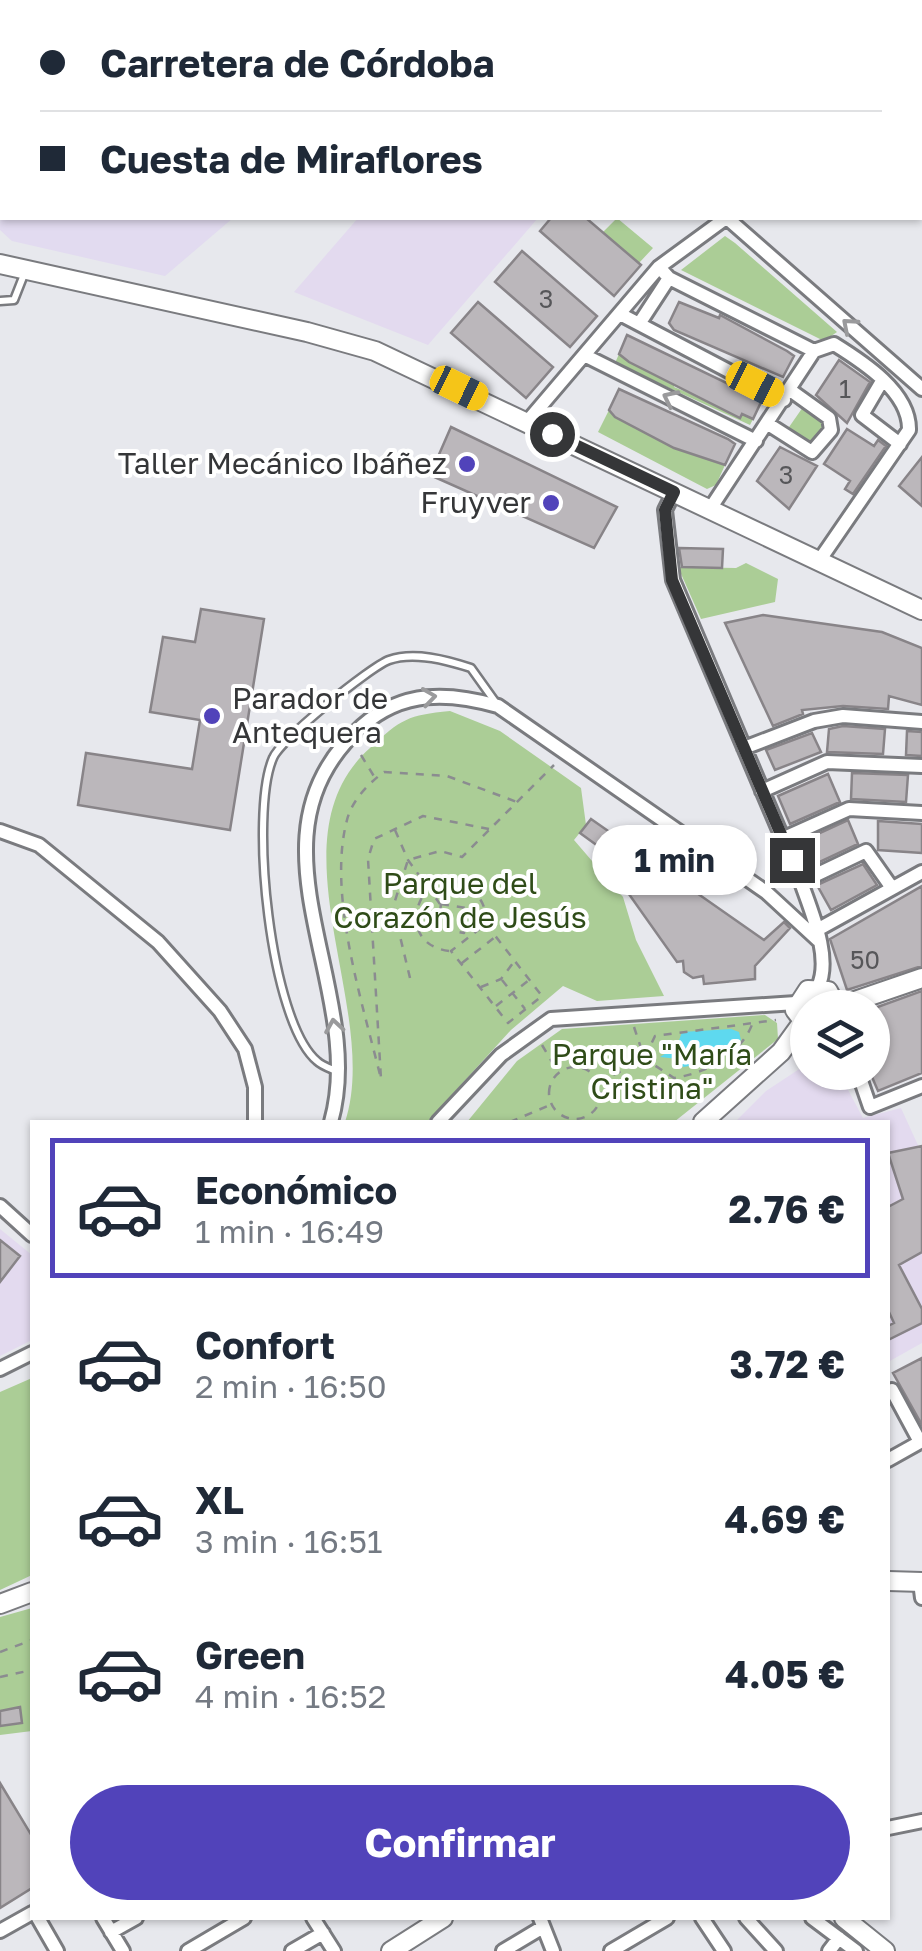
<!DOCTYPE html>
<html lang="es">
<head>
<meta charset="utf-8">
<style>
  body { margin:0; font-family:"Golos Text",sans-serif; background:#f2f2f3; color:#1f2937; height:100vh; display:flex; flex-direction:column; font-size:38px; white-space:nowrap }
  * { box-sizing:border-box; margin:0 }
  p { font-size:32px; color:#747a83 }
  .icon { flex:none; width:55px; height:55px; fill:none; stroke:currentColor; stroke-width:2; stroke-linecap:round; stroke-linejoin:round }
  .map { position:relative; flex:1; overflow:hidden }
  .sheet { position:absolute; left:30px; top:1120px; width:860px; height:800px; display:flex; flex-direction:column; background:#fff; border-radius:0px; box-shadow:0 2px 8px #0004 }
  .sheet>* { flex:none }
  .top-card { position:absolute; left:0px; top:0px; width:922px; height:220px; box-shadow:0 2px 8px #0004; display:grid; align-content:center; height:220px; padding:0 40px; background:#fff }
  .buttons { position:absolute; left:790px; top:990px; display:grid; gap:20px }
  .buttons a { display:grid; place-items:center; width:100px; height:100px; border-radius:50%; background:#fff; box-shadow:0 2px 8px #0004; font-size:50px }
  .end { position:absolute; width:45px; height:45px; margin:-22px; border:12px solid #353638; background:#fff; box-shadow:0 0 0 5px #fff }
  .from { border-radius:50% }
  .bubble { position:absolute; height:70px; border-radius:35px; background:#fff; box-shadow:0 2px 8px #0004; font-size:32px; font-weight:700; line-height:70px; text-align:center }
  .car { position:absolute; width:30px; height:60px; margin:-30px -15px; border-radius:12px; box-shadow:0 0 8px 2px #0007; background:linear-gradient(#f5c518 24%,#345 0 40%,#f5c518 0 76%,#345 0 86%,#f5c518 0) }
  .top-card b { display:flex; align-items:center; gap:35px; height:95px; font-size:38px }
  .top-card b+b { border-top:2px solid #e0e1e3 }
  .top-card i { width:25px; height:25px; background:#1f2937 }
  ul { padding:18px 0 0; list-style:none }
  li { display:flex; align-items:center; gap:30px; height:140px; margin:0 20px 15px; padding:0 20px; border:5px solid transparent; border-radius:0px }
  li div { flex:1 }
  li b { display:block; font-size:38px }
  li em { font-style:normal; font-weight:700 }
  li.active { border-color:#5143ba }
  li>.icon { width:90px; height:90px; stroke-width:1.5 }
  .button { display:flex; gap:20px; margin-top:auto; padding:20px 40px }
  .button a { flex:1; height:115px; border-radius:60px; background:#5143ba; color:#fff; font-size:40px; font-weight:700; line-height:115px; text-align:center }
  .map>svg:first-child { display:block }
  .industrial { fill:#e2dbf0 }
  .education { fill:#e3daef }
  .green { fill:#abcd96 }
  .water { fill:#5ed9ef }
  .building { fill:#bbb7bb; stroke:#888488; stroke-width:2.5 }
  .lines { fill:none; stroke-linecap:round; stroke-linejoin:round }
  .lane-casing { stroke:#7a7b7f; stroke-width:11 }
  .street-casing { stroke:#7a7b7f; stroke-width:18 }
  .secondary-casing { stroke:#7a7b7f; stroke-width:22 }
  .path { stroke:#8b8c90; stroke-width:2.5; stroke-dasharray:8 8; stroke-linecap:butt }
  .lane { stroke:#fff; stroke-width:6 }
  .street { stroke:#fff; stroke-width:12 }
  .secondary { stroke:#fff; stroke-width:18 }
  .oneway { stroke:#9a9a9c }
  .route { stroke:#353638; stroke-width:12 }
  .poi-dot { fill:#5143ba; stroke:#fff; stroke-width:4 }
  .labels { text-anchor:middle; stroke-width:8; stroke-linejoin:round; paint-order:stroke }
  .number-label { font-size:25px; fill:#565659 }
  .poi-label { font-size:30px; fill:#353638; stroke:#fff; text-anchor:end }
  .park-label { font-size:30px; fill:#2f4c18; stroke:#fff }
</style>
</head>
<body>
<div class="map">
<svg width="922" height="1951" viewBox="0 0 922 1951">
  <rect width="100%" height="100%" fill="#e7e8ed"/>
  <path class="industrial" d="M2,143v75h231l-68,58 -153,-35 -12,-11z"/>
  <path class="education" d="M358,218h180l-110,127 -134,-53z
    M807,1064l1,8 31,1 24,45 38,-10 21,46v189l-34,19v-240h-153l31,-31z
    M0,1229l32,26v85l-32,16z"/>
  <path class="green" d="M617,218l36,30 -14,15 -36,-31z
    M725,236l10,7 102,89 -13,9 -143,-71z
    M619,354l56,28 -1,5 79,32 -3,6 -135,-62z
    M803,407l23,15 -14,25 -25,-17z
    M609,410l64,38 52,17 -9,20 -9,4 -109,-57z
    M746,563l32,16 -3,23 -74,17 -23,-52 58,1z
    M450,711l50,20 81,57 5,37 -12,15 49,57 13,43 28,56 -67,5 -34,-15 -52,44 -84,92h-82c37,-112 -77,-283 25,-374 31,-29 38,-33 80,-37z
    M765,1015l12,8 1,16 -104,83h-207l50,-61 45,-32z
    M32,1378v197l-32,15v-198z
    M32,1608v123l-32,4v-118z"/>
  <path class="water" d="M731,1029l8,3 2,8 -39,24 -19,3 -5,-8 -18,-2 17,-11 5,-14z"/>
  <path class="building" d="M551,218h35l55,47 -27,31 -74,-65z
    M522,251l75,65 -27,31 -75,-65z
    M478,302l75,65 -27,31 -75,-65z
    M679,302l40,16 1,-3 67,36 7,5 -11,21 -109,-47 -5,-7z
    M627,335l135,65 -9,19 -11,-5 -2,4 -111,-56 -10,-8z
    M839,360l31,22 -23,41 -31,-28z
    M619,389l109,50 7,5 -10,21 -51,-17 -59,-31 -6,-7z
    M451,427l166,80 -23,41 -164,-73z
    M847,429l27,17 4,-6 8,6 -33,48 -8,-5 5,-8 -26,-17z
    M780,447l37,19 -28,43 -32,-28z
    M922,457v49l-23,-20z
    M679,548l44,1 -1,19 -40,-1z
    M201,609l63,10 -34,211 -152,-25 8,-52 106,16 8,-49 -50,-8 13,-75 32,5z
    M763,615l119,17 40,16v57l-33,-9 -1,13 -45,-3 -41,4 1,4 -30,12 -48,-103z
    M843,726l42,3 -2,25 -56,-2 2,-23z
    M907,731l15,1v24l-16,-1z
    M812,733l9,19 -46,18 -9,-20z
    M852,773l56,2 -2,27 -55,-3z
    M828,774l12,28 -50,22 -12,-28z
    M591,819l173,121 20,-18 6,6 -35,38v13l-51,5 -1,-8 -10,2 -9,-6 -1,-11 -6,1 -63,-89 10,-8 -44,-32z
    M848,820l10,24 -49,23 -11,-24z
    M878,821l44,3v29l-44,-3z
    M863,864l14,21 -46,25 -14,-25z
    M922,886v80l-75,24 -17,-51z
    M922,991v82l-44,18 -6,-14v-68z
    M922,1146v106l-23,13 23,44v14l-34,17v-14l6,-3 -6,-13v-103l15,-8 -15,-46z
    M0,1240l20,16 -20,26z
    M922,1358v67l-29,-52z
    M20,1707l2,16 -22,3v-15z
    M0,1783l32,53v52l-32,20z"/>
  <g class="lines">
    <g class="lane-casing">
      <path id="lane" d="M0,301l14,-1 11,-28
        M338,1072c-6,-3 -16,-6 -21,-11 -47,-39 -68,-248 -44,-303 7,-18 97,-91 116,-98 25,-9 58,0 82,8l25,35"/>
    </g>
    <g class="street-casing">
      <path id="street" d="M482,0l3,2
        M640,2l4,-2
        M920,72l2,-1
        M727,218l195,171
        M659,267l10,11 145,73
        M620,314l164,86
        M639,324l30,-46
        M584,355l172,86
        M882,381l-20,34 38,29
        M527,422l132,-155 67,-49
        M768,424l44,28 19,-22 -2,-12 -39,-28
        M674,492l-9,18 8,70 128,302c10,29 31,76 17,105
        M710,509l104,-158 20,-7c29,18 76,48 75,86l-90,131
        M744,748l70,-27 29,-5 79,6
        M762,791l65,-29 95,4
        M0,831l39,14 119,97 62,69 25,38 10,38v35
        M782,839l67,-30 73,4
        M801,882l65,-31 26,37
        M817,930l105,-58
        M858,1072l12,35 52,-21
        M331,1122c38,-133 -96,-284 31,-396 41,-36 87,-34 136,-20l268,186 52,48
        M438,1122l63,-67 50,-36 245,-16
        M0,1206l32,29
        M0,1369l32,-16
        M892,1390l28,52
        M888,1460l34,-19
        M920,1582l2,16
        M888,1828l34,-7
        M38,1918l19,33
        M103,1918l20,33
        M313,1918l21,33
        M540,1918l13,33
        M702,1918l22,33
        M746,1918l30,33
        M812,1918l44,33
        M0,1931l32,-18
        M111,1932l25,-14
        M188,1951l56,-33
        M292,1951l31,-18
        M503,1951l40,-24
        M611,1951l56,-33
        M829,1951l10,-13"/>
    </g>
    <g class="secondary-casing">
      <path id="secondary" d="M138,2l4,-2
        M920,5l2,10
        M0,119l2,-3
        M0,264l307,68 68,19 547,259
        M836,1003l16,-1 70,-24
        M808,1027l-13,-17 13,-20 20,1 9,17
        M703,1122l78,-70 21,-29
        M888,1581l34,1
        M0,1604l32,-12
        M844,1918l41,33
        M391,1951l52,-33"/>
    </g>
    <path class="path" d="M361,755l14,23
      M489,829l-66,-13 -49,23 -6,20 13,220c-18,-75 -54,-184 -34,-259 5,-20 22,-37 37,-48l63,4 70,26
      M395,830l13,30 32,44
      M441,904l26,4 -3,25 -26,-4z
      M486,924l56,72 -34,27 -57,-72z
      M449,951c-62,-8 -25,-98 22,-62 11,9 16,21 15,35
      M462,963l33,-26
      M410,978l-17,-71 15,-47 32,-9 22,6 92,-92
      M502,980l23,29
      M481,987l20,-8 12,-16
      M496,1006l33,-26
      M634,1027l10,30
      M542,1045l16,27
      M645,1057l10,-21 121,-16
      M549 1093a26 26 0 1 1 52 0a26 26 0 1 1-52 0Z
      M675,1080l16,27
      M599,1082l46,-23 29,19c33,-5 68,-24 79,-56
      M510,1122l40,-17
      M0,1652l32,-12
      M0,1677l32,-7"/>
    <use href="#lane" class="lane"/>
    <use href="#street" class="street"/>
    <use href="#secondary" class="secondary"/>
  </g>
  <defs><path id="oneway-chevron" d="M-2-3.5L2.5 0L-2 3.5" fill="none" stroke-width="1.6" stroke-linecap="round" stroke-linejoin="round" transform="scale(2.5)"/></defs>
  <g class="oneway">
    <use href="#oneway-chevron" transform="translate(849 325) rotate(-139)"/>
    <use href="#oneway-chevron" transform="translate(670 398) rotate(-154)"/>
    <use href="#oneway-chevron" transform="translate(429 697) rotate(-8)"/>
    <use href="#oneway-chevron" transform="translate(334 1026) rotate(-99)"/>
  </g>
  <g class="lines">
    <path class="route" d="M552,434l122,58 -9,18 7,70 120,280"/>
  </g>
  <g class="poi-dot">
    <circle cx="467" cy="464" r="10"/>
    <circle cx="551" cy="503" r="10"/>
    <circle cx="212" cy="716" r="10"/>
  </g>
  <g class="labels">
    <g class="number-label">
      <text x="546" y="308">3</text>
      <text x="845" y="398">1</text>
      <text x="786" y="484">3</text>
      <text x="865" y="969">50</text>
    </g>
    <g class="poi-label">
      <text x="447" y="474">Taller Mecánico Ibáñez</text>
      <text x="531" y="513">Fruyver</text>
      <text x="232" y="709" text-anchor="start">Parador de<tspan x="232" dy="34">Antequera</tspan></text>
    </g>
    <g class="park-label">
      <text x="460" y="894">Parque del<tspan x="460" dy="34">Corazón de Jesús</tspan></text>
      <text x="652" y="1065">Parque "María<tspan x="652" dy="34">Cristina"</tspan></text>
    </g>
  </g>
</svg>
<div class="buttons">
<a><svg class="icon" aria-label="layers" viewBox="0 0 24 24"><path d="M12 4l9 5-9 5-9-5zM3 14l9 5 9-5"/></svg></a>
</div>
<i class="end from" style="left:552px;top:434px"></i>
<i class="end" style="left:792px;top:860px"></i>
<div class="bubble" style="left:592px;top:825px;width:165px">1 min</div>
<i class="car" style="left:755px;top:384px;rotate:117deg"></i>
<i class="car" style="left:459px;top:388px;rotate:116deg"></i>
<div class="top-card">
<b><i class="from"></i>Carretera de Córdoba</b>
<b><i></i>Cuesta de Miraflores</b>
</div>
<section class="sheet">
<ul>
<li class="active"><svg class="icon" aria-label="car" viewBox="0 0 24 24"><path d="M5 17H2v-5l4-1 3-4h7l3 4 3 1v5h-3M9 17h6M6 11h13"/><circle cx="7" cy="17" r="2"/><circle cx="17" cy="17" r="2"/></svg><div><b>Económico</b><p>1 min · 16:49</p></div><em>2.76 €</em></li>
<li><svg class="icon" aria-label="car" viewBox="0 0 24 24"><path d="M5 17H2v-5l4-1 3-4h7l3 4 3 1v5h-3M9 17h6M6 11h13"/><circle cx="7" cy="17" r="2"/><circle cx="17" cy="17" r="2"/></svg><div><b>Confort</b><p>2 min · 16:50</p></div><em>3.72 €</em></li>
<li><svg class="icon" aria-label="car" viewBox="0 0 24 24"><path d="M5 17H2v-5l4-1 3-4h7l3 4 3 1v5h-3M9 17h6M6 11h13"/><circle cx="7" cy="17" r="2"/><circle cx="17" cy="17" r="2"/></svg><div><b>XL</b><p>3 min · 16:51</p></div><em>4.69 €</em></li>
<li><svg class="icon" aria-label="car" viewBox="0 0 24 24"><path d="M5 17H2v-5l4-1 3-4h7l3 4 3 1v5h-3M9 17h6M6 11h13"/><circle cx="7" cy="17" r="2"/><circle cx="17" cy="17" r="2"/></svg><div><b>Green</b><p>4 min · 16:52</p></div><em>4.05 €</em></li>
</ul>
<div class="button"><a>Confirmar</a></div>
</section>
</div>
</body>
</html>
